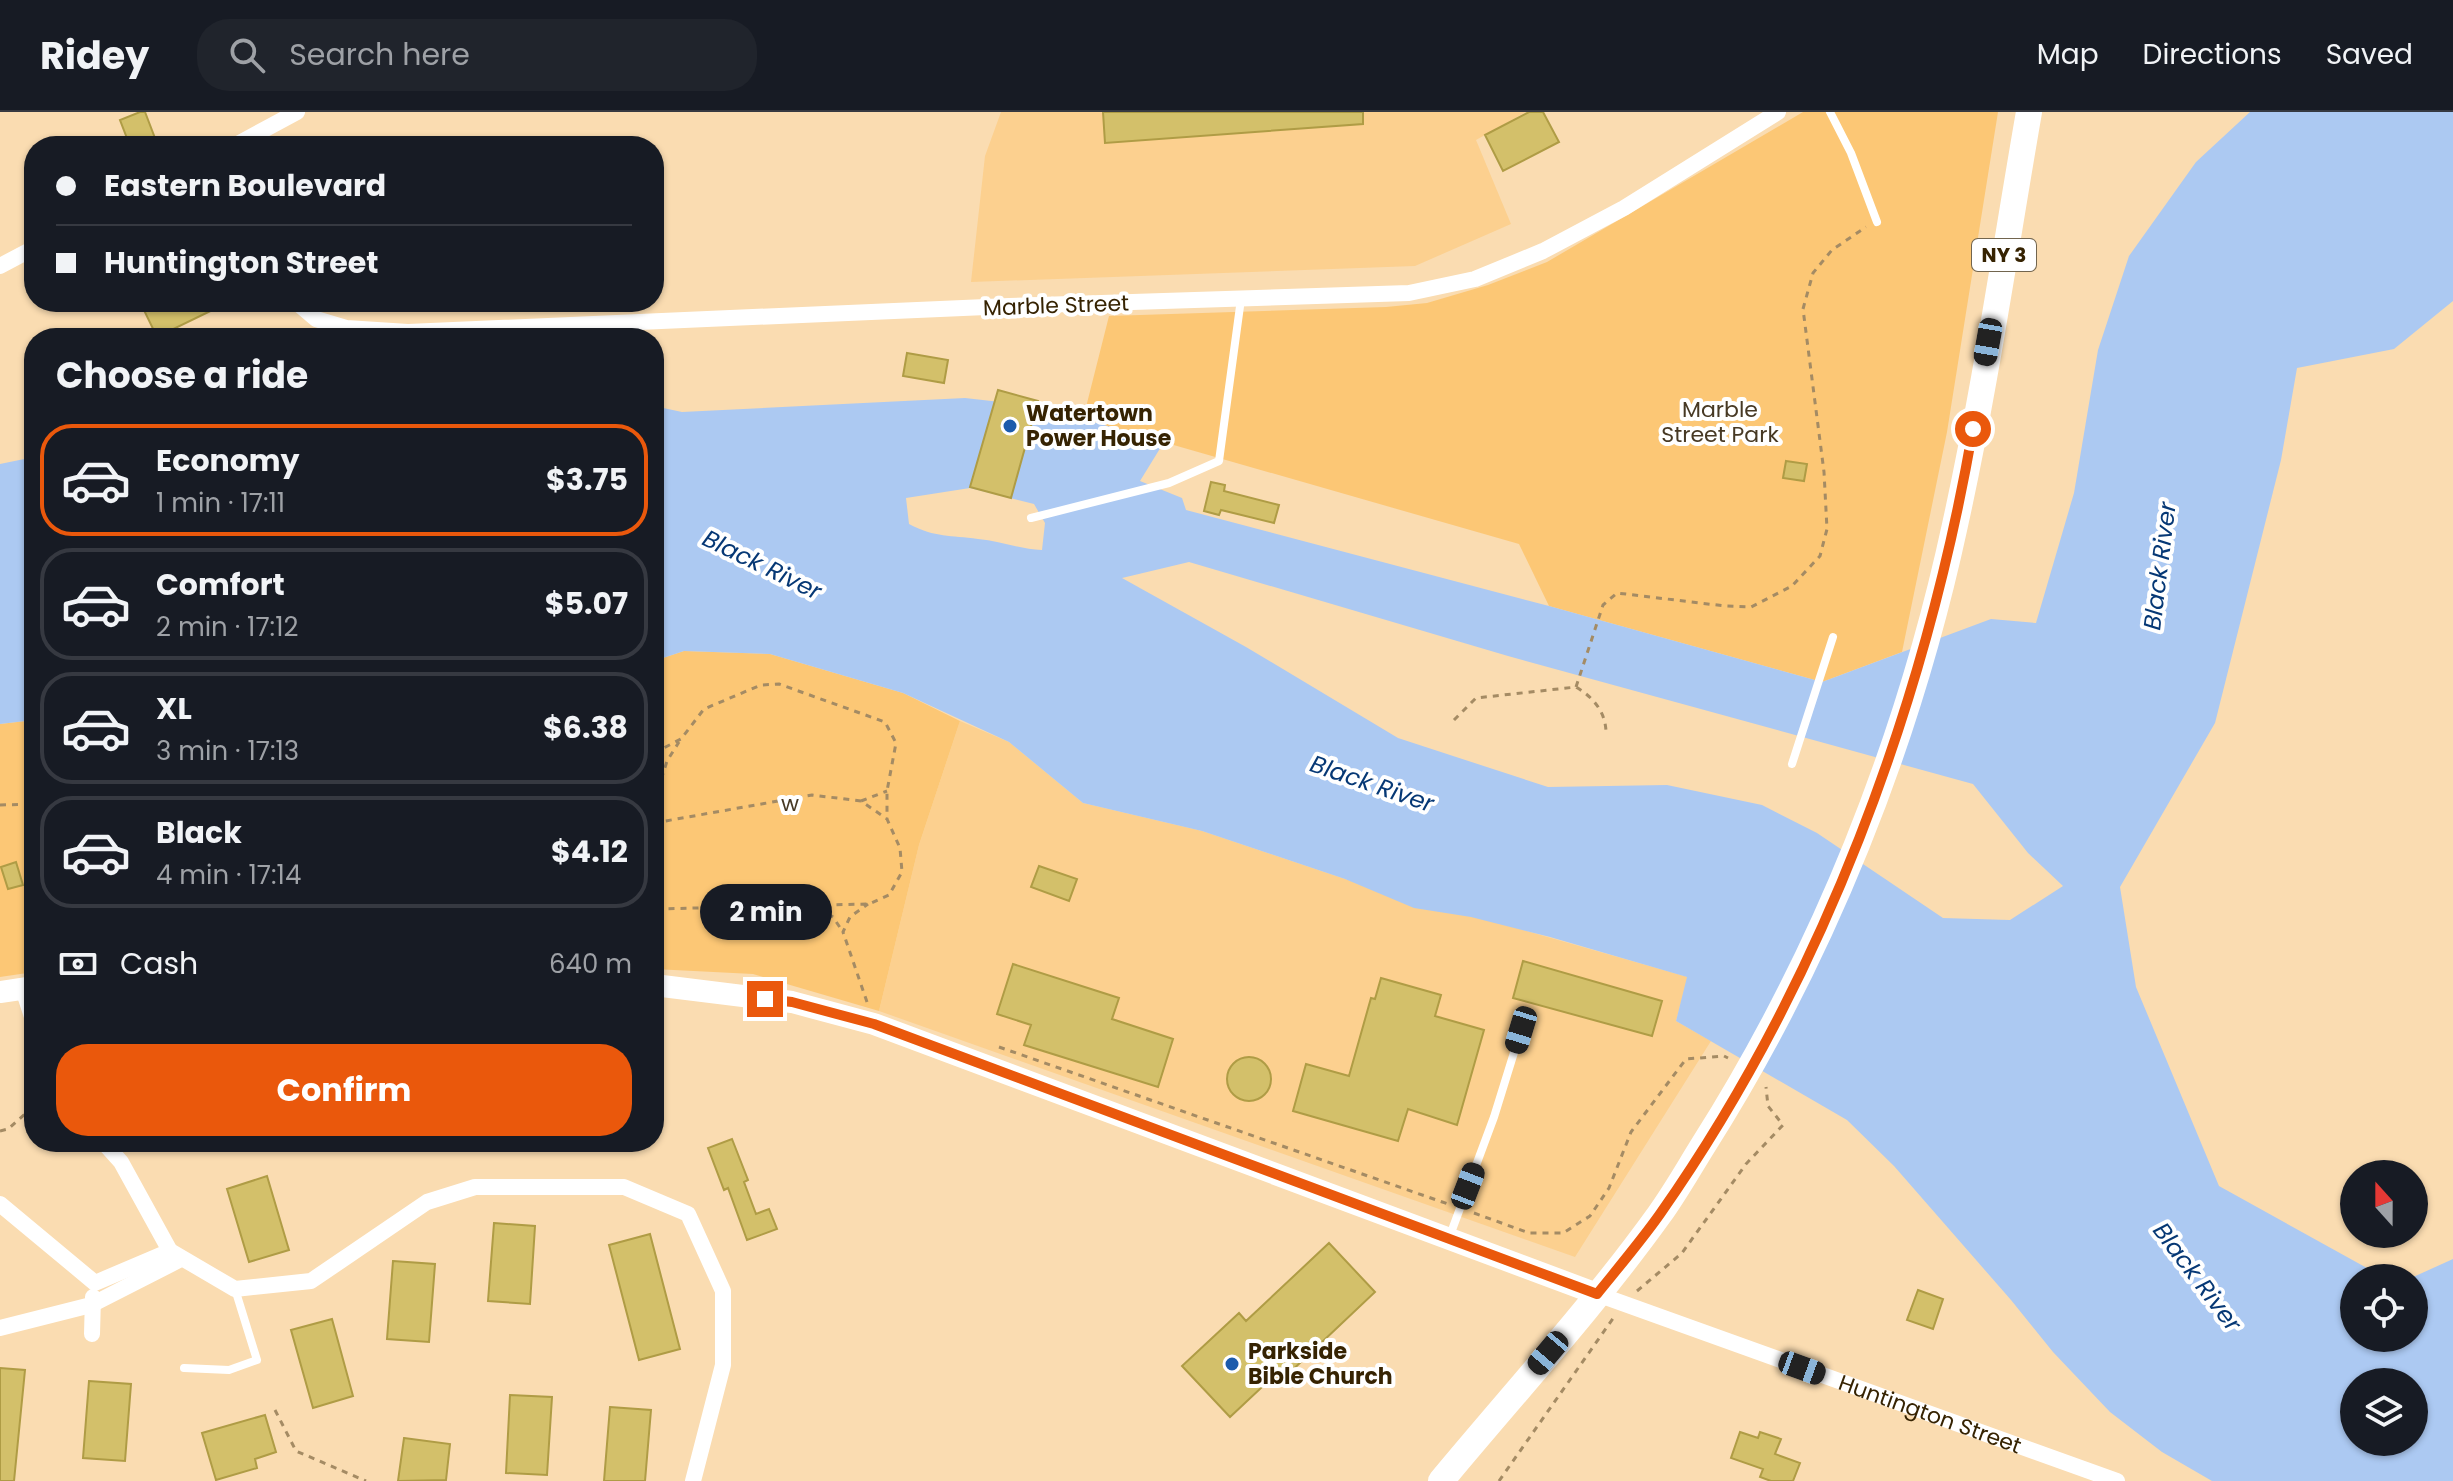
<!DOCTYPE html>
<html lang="en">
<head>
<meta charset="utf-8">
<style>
  body { margin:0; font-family:Poppins,sans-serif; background:#20242c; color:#f1f3f6; height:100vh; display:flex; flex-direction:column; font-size:30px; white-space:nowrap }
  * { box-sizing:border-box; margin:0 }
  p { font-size:26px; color:#9ea1a6 }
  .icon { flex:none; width:44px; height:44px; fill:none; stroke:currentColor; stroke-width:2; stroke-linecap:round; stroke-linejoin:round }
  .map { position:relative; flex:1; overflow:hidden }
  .sheet { position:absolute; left:24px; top:216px; width:640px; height:824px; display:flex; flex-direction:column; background:#171b24; border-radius:32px; box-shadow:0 2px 6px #0004 }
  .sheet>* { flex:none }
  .guide { position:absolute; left:24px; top:24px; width:640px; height:176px; border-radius:32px; box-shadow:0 2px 6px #0004; display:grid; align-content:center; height:176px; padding:0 32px; background:#171b24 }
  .needle { width:52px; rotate:339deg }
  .buttons { position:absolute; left:2340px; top:1048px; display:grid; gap:16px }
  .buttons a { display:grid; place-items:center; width:88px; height:88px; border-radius:50%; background:#171b24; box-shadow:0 2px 6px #0004; font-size:40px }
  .end { position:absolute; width:36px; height:36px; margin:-18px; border:10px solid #ea580c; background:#fff; box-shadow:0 0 0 4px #fff }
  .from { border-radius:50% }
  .bubble { position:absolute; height:56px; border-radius:28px; background:#171b24; box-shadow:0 2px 6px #0004; font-size:26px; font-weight:700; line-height:56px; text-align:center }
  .car { position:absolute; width:24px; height:48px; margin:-24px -12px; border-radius:10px; box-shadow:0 0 6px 2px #0007; background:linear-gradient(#222 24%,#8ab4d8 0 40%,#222 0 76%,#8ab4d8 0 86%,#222 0) }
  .guide b { display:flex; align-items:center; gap:28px; height:76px; font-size:30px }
  .guide b+b { border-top:2px solid #363941 }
  .guide i { width:20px; height:20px; background:#f1f3f6 }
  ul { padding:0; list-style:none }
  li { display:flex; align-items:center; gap:24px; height:112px; margin:0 16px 12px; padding:0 16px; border:4px solid #363941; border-radius:32px }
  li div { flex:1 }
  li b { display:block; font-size:30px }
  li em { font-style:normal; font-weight:700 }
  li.active { border-color:#ea580c }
  li>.icon { width:72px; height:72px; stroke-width:1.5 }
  h2 { padding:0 32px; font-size:36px; line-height:96px }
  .pay { display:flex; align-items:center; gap:20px; height:88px; padding:0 32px; font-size:30px }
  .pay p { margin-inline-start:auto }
  .primary-button { display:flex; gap:16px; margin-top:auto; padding:16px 32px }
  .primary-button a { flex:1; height:92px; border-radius:32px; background:#ea580c; color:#fff; font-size:32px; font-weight:700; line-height:92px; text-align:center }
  header { display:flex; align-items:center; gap:48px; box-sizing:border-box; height:112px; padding:0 40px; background:#171b24; border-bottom:2px solid #363941 }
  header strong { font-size:38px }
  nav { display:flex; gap:44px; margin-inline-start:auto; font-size:28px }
  .search { width:560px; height:72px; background:#20242c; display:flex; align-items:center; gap:20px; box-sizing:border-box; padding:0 28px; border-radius:32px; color:#9ea1a6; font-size:30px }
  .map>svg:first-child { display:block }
  .built { fill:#fcd08f }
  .green { fill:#fcc775 }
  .water { fill:#acc9f2; fill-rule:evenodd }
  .building { fill:#d3c06a; stroke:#af9c45; stroke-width:2 }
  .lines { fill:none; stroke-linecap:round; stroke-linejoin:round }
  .path { stroke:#a48b64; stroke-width:3; stroke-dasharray:6 6; stroke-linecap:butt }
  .lane { stroke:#fff; stroke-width:8 }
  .street { stroke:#fff; stroke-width:16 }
  .secondary { stroke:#fff; stroke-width:22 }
  .primary { stroke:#fff; stroke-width:26 }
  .route { stroke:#ea580c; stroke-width:10 }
  .poi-dot { fill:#1c5bac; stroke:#fff; stroke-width:3 }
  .labels { text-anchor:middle; stroke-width:8; stroke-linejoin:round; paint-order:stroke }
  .shield { fill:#fff; stroke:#72654e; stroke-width:2 }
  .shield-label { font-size:20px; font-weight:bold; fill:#362302 }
  .street-label { font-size:22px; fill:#362302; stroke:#fff }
  .park-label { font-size:22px; fill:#473924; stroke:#fff }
  .poi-label { font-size:22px; font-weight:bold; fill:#362302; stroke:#fff; text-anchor:start }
  .water-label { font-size:24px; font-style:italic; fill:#063875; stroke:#fff }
</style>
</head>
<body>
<header>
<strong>Ridey</strong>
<div class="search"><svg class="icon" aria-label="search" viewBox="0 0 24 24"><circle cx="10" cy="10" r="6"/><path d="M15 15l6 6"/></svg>Search here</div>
<nav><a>Map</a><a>Directions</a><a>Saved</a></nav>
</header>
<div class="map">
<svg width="2453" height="1369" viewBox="0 0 2453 1369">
  <rect width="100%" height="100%" fill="#fadcb1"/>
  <path class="built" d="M1001,0h525l-50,28 35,84 -96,42 -444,16 14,-126z
    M960,609l49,21 74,61 119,28 143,48 343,98 -12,44 35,20 -136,216 -696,-246 40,-166z"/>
  <path class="green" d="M1803,0h195l-51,320 -45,220 -80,30 -273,-76 -30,-62 -436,-125 26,-103 277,-9 41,-4 61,-18 59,-23z
    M684,539l86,3 133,39 57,28 -41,124 -40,166 -126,-37 -99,-5v-308z
    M34,608v252l-34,5v-253z"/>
  <path class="water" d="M2250,0h203v189l-59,48 -97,19 -16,92 -66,263 -95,164 16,100 83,199 166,92h-31v60h60v-60h-3l42,-19v222h-241l-50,-29 -52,-40 -57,-60 -42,-52 -117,-134 -47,-46 -171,-99 11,-44 -137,-40 -79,-20 -57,-9 -69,-29 -143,-48 -119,-28 -74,-61 -106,-49 -133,-39 -86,-3 -30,10v-255l28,6 283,-14 72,8 127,36 -24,39 42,17 4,12 363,96 273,76 169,-63 45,4 38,-130 24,-143 31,-94 67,-94zM970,376l64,16 11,19 -3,27c-22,-1 -42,-9 -64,-11 -28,-4 -42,-1 -69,-15l-3,-26zM1189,450l319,94 465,128 55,69 35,33 -53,34 -67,-2 -126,-85 -55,-28 -95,-20 -119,2 -150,-49 -152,-91 -124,-69zM2354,1270h60v60h-60z
    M34,345v263l-34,4v-260z"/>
  <path class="building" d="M140,0h5l13,34h-28l-10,-26z
    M1103,0h260v12l-258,19z
    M1529,0h14l16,30 -56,29 -18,-36z
    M140,190h89l-72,35z
    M907,241l41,7 -4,23 -41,-7z
    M998,278l40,11 -27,97 -41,-11z
    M1786,349l21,3 -3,17 -21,-3z
    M1211,370l14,3 -1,6 55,14 -5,18 -53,-13 -2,5 -15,-4z
    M16,750l7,23 -15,4 -7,-22z
    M1039,754l38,13 -8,22 -38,-14z
    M1523,849l139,40 -10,35 -139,-38z
    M1013,852l106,34 -7,21 61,20 -15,48 -134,-42 7,-20 -34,-11z
    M1381,866l60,17 -6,21 49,14 -27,95 -49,-16 -10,32 -105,-30 13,-47 43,12 22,-78 4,1z
    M1227 967a22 22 0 1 1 44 0a22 22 0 1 1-44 0Z
    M732,1027l16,41 -4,2 12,32 13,-5 8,20 -30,11 -19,-52 -4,2 -16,-42z
    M267,1064l22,74 -40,12 -22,-73z
    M494,1111l41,3 -5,78 -42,-3z
    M650,1122l30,115 -41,11 -30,-115z
    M1329,1131l46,49 -90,85 -6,-6 -49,46 -48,-51 57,-53 7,8z
    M393,1149l42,3 -6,78 -42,-3z
    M1918,1178l25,9 -10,30 -26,-9z
    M332,1207l21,77 -40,12 -22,-78z
    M0,1256l25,2 -11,111h-14z
    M89,1269l42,3 -6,77 -42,-3z
    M510,1283l42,2 -5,78 -41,-2z
    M610,1295l41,3 -6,71h-41z
    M265,1303l11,37 -21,7 2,9 -41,12 -14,-47z
    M1740,1320l18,6 2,-6 21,7 -6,15 25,9 -7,18h-22l-11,-4 3,-8 -32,-11z
    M404,1326l46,6 -4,36 -48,1z"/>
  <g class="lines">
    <path class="path" d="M1576,575l27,-82 14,-12 108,13 26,1 41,-21 28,-30 7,-27 -3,-57 -21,-163 10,-36 19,-23 34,-23
      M1454,608l22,-22 100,-11c17,10 30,25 30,46
      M654,641l27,-14 23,-30 57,-24 18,-1 106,38 11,21 -9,48v28l13,29 2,24 -13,23 -20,9 -215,5
      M861,689l26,-10
      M654,690l13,-41 12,-19
      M0,693l34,-1
      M654,711l158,-28 49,6 26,18
      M818,795l15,10 10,15
      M867,890l-24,-70 7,-15 18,-13
      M999,935l449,157
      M0,1019l8,-2 26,-23
      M1474,1101l55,20h34l27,-17 19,-28 22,-56 55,-73 38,-3 4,2
      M1637,1179l45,-38 64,-89 37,-39 -15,-19 -2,-19
      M275,1298l21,41 70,30
      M1499,1369l115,-164"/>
    <path class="lane" d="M1830,0l21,41 26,69
      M1031,406l138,-35 50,-22 22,-162
      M1792,652l41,-127
      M1449,1126l45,-121 27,-87
      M184,1256l45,2 28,-10 -22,-71"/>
    <g class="street">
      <path d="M234,34l63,-34"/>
      <path d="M0,154l34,-18"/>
      <path d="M296,190l20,17 30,9 62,4 601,-26 400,-13 66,-14 68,-28 81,-43 154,-96"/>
      <path d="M23,877l11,34"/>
      <path d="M0,1092l95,79 75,-32 -49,-89 -18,-20"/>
      <path d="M170,1139l65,38 76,-8 116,-79 48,-15h149l64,27 35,77v74l-30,116"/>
      <path id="s1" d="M1597,1182l520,187"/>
      <path d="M0,1216l91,-23 90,-46"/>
      <path d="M92,1222l1,-37"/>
    </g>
    <path class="secondary" d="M654,873l138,17 82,22 723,270
      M0,880l34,-5"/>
    <path class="primary" d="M1441,1369c73,-88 151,-173 218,-266 16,-22 30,-47 45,-71 119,-188 204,-401 251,-619 30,-136 50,-275 74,-413"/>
  </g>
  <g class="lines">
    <path class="route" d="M765,887l27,3 82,22 723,270c21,-26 44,-53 63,-80 162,-231 265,-509 313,-785"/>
  </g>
  <g class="poi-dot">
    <circle cx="1010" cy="314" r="8"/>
    <circle cx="1232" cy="1252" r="8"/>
  </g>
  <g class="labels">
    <rect class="shield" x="1972" y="127" width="64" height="32" rx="6"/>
    <g class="shield-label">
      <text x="2004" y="150">NY 3</text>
    </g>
    <g class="street-label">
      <text transform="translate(1056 193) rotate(-2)" y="8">Marble Street</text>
      <text dy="8" stroke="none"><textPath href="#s1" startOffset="354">Huntington Street</textPath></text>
    </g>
    <g class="park-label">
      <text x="1720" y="305">Marble<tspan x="1720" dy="25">Street Park</tspan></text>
      <text x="790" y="699">w</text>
    </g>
    <g class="poi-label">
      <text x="1026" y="309">Watertown<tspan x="1026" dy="25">Power House</tspan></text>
      <text x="1248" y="1247">Parkside<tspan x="1248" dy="25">Bible Church</tspan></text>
    </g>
    <g class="water-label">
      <text transform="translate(762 453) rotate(26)" y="8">Black River</text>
      <text transform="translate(2160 454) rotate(-83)" y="8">Black River</text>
      <text transform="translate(1372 672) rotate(19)" y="8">Black River</text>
      <text transform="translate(2197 1165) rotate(53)" y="8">Black River</text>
    </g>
  </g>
</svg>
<div class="buttons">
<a><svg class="needle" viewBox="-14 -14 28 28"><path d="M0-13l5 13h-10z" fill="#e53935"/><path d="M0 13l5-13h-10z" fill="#9ea1a6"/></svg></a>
<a><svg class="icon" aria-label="locate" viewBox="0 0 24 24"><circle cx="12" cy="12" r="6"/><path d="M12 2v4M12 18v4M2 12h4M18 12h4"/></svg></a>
<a><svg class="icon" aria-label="layers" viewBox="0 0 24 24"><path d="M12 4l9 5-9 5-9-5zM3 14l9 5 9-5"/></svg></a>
</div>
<i class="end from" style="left:1973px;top:317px"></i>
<i class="end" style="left:765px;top:887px"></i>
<div class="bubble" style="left:700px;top:772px;width:132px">2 min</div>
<i class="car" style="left:1988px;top:230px;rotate:190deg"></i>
<i class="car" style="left:1521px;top:918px;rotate:197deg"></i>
<i class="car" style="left:1468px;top:1074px;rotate:21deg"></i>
<i class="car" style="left:1548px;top:1241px;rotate:220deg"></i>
<i class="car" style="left:1802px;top:1256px;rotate:110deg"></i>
<div class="guide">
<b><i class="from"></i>Eastern Boulevard</b>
<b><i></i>Huntington Street</b>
</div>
<section class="sheet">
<h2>Choose a ride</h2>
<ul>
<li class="active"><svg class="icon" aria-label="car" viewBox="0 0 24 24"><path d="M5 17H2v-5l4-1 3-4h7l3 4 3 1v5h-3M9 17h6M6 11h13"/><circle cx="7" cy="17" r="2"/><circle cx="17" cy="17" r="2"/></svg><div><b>Economy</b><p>1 min · 17:11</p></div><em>$3.75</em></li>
<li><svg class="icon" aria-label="car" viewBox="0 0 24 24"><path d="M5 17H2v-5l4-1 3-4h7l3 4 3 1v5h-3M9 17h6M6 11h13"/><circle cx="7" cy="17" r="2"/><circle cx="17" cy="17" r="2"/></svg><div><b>Comfort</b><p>2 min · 17:12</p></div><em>$5.07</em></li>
<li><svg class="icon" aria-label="car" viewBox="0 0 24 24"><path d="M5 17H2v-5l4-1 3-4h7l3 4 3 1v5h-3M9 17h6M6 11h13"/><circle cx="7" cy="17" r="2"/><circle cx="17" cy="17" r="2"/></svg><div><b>XL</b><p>3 min · 17:13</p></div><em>$6.38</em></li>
<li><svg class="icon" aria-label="car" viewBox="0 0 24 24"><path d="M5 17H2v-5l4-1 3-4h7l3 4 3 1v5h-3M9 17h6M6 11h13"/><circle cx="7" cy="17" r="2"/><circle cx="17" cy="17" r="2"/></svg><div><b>Black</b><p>4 min · 17:14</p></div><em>$4.12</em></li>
</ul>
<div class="pay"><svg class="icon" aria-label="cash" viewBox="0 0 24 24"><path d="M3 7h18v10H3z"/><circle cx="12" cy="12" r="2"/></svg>Cash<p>640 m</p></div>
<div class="primary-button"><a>Confirm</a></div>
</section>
</div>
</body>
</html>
